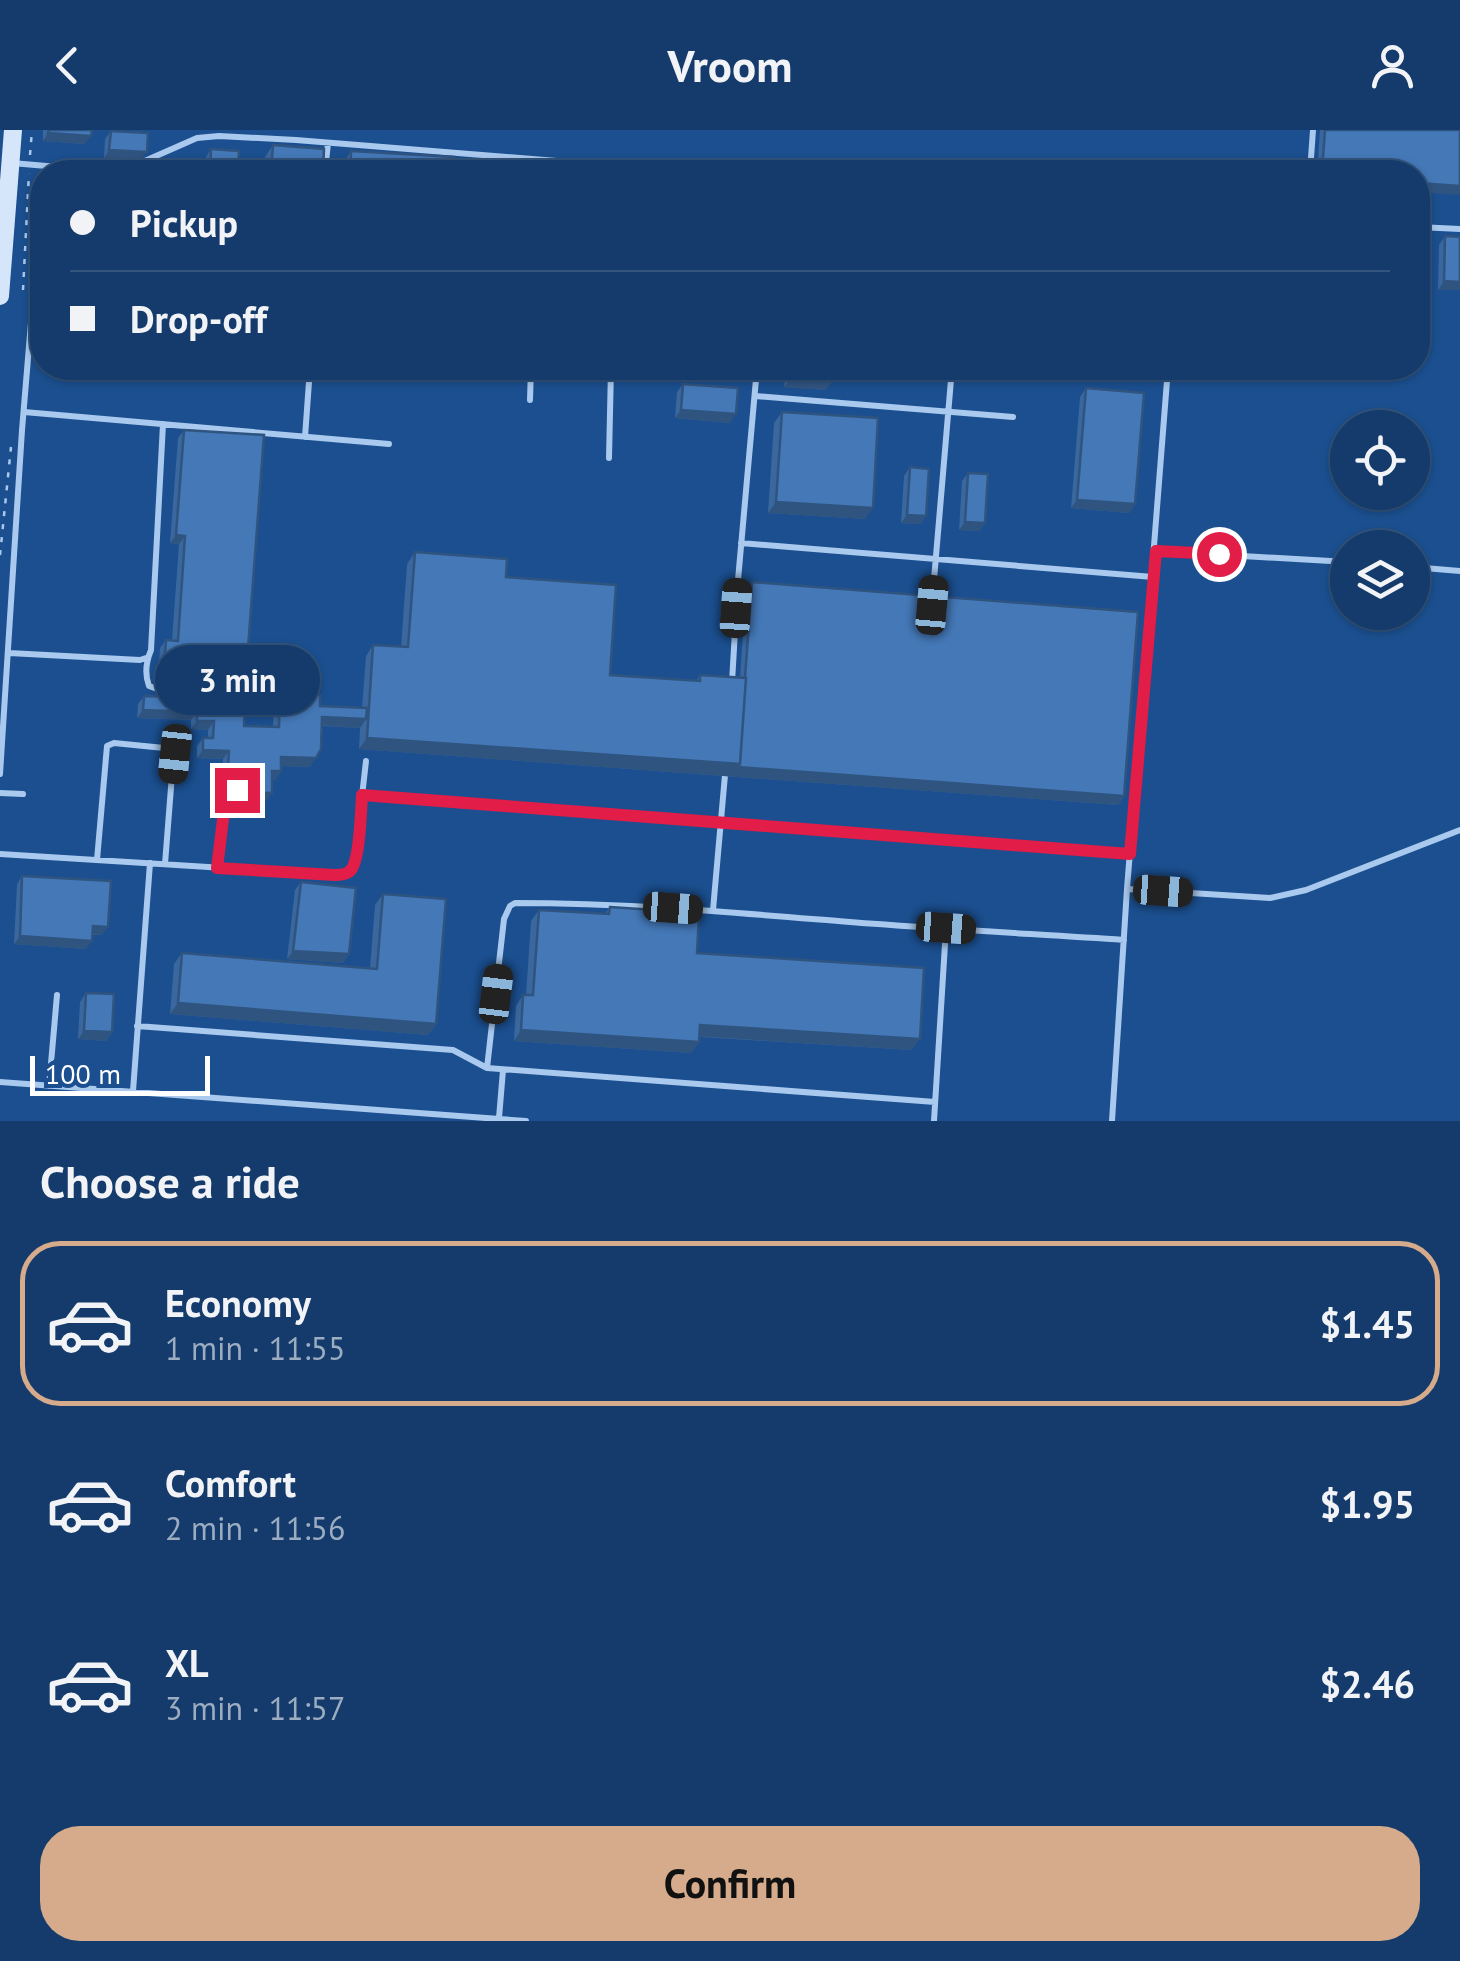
<!DOCTYPE html>
<html lang="en">
<head>
<meta charset="utf-8">
<style>
  body { margin:0; font-family:"PT Sans",sans-serif; background:#1d4271; color:#f1f3f6; height:100vh; display:flex; flex-direction:column; font-size:38px; white-space:nowrap }
  * { box-sizing:border-box; margin:0 }
  p { font-size:32px; color:#9dadc1 }
  .icon { flex:none; width:55px; height:55px; fill:none; stroke:currentColor; stroke-width:2; stroke-linecap:round; stroke-linejoin:round }
  .map { position:relative; height:991px; overflow:hidden }
  .details { display:flex; flex-direction:column; background:#143b6b; flex:1 }
  .details>* { flex:none }
  .guide { position:absolute; left:30px; top:30px; width:1400px; height:220px; border-radius:40px; box-shadow:0 2px 8px #0004,0 0 0 2px #33557e; display:grid; align-content:center; height:220px; padding:0 40px; background:#143b6b }
  .tools { position:absolute; left:1330px; top:280px; display:grid; gap:20px }
  .tools a { display:grid; place-items:center; width:100px; height:100px; border-radius:50%; background:#143b6b; box-shadow:0 2px 8px #0004,0 0 0 2px #33557e; font-size:50px }
  .scale { position:absolute; left:30px; bottom:25px; width:180px; box-sizing:border-box; padding-left:10px; border:5px solid #fff; border-top:0; font-size:28px; line-height:35px; white-space:nowrap; color:#fff; -webkit-text-stroke:8px #1b4f8f; paint-order:stroke }
  .end { position:absolute; width:45px; height:45px; margin:-22px; border:12px solid #e11d48; background:#fff; box-shadow:0 0 0 5px #fff }
  .from { border-radius:50% }
  .bubble { position:absolute; height:70px; border-radius:35px; background:#143b6b; box-shadow:0 2px 8px #0004,0 0 0 2px #33557e; font-size:32px; font-weight:800; line-height:70px; text-align:center }
  .car { position:absolute; width:30px; height:60px; margin:-30px -15px; border-radius:12px; box-shadow:0 0 8px 2px #0007; background:linear-gradient(#222 24%,#8ab4d8 0 40%,#222 0 76%,#8ab4d8 0 86%,#222 0) }
  .guide b { display:flex; align-items:center; gap:35px; height:95px; font-size:38px }
  .guide b+b { border-top:2px solid #33557e }
  .guide i { width:25px; height:25px; background:#f1f3f6 }
  ul { padding:0; list-style:none }
  li { display:flex; align-items:center; gap:30px; height:165px; margin:0 20px 15px; padding:0 20px; border:5px solid transparent; border-radius:40px }
  li div { flex:1 }
  li b { display:block; font-size:38px }
  li em { font-style:normal; font-weight:800 }
  li.selected { border-color:#d6ab8b }
  li>.icon { width:90px; height:90px; stroke-width:1.5 }
  h2 { padding:0 40px; font-size:45px; line-height:120px }
  .action { display:flex; gap:20px; margin-top:auto; padding:20px 40px }
  .action a { flex:1; height:115px; border-radius:40px; background:#d6ab8b; color:#111; font-size:40px; font-weight:800; line-height:115px; text-align:center }
  header { display:flex; justify-content:space-between; align-items:center; height:130px; padding:0 40px; background:#143b6b; font-size:45px; font-weight:800 }
  .map>svg:first-child { display:block }
  .lines { fill:none; stroke-linecap:round; stroke-linejoin:round }
  .path { stroke:#a9c9ee; stroke-width:2.5; stroke-dasharray:5 8; stroke-linecap:butt }
  .lane { stroke:#a9c9ee; stroke-width:6 }
  .secondary { stroke:#d6e6fa; stroke-width:18 }
  .wall { fill:#3a679d }
  .shaded-wall { fill:#305480 }
  .building { fill:#4478b7; stroke:#305480; stroke-width:2.5 }
  .route { stroke:#e11d48; stroke-width:12 }
</style>
</head>
<body>
<header><svg class="icon" aria-label="back" viewBox="0 0 24 24"><path d="M15 5l-7 7 7 7"/></svg>Vroom<svg class="icon" aria-label="person" viewBox="0 0 24 24"><circle cx="12" cy="8" r="4"/><path d="M4 21q1-7 8-7t8 7"/></svg></header>
<div class="map">
<svg width="1460" height="991" viewBox="0 0 1460 991">
  <rect width="100%" height="100%" fill="#1b4f8f"/>
  <g class="lines">
    <path class="path" d="M30,25l2,-25
      M23,160l6,-117
      M0,425l11,-108"/>
    <path class="lane" d="M12,33l92,8 27,-4 66,-29 22,-2 77,4 396,32
      M325,42l3,-29
      M1310,42l3,-42
      M1418,97l42,2
      M755,266l258,21
      M530,270l1,-32
      M24,282l365,32
      M163,294l-12,226c-5,12 -7,23 -2,36l11,4 106,9
      M305,307l5,-69
      M609,328l2,-90
      M741,413l412,34
      M1156,421l192,11
      M1412,437l48,4
      M932,473l20,-235
      M9,523l131,7 6,-2
      M732,552l6,-102 19,-212
      M0,644l22,-344 20,-239
      M0,663l23,1
      M362,665l768,59
      M0,724l334,21c14,-1 17,-3 21,-17l11,-97
      M97,730l10,-114 7,-3 60,6 -9,115
      M217,738l9,-73 14,-6
      M1127,759l143,9 36,-8 154,-60
      M713,780l12,-135
      M137,896l316,24 34,18 448,34
      M487,938l17,-149 6,-13 5,-3c113,0 223,10 335,19 91,7 183,12 274,18
      M0,952l526,39
      M49,956l8,-91
      M133,961l17,-228
      M499,988l4,-48
      M934,991l12,-193
      M1112,991l15,-232 41,-521"/>
    <path class="secondary" d="M0,166l13,-166"/>
  </g>
  <path class="wall" d="M43,0h49l-7,14 -42,-3z
    M1320,0h140l-42,42h-101z
    M111,1l30,29 -37,-2 1,-19z
    M273,15l50,27h-59l1,-15z
    M211,19l27,23h-33l1,-15z
    M351,21l103,21h-111l1,-10z
    M1445,106l15,1v53h-22l1,-45z
    M786,238h49l-9,22 -42,-3z
    M683,254l47,39 -55,-5 2,-26z
    M1086,258l49,116 -6,9 -58,-5 9,-111z
    M782,282l83,107 -97,-6 6,-90z
    M184,300l56,253 -82,-6 2,-29 6,-8h6l7,-96 -9,-1 8,-105z
    M910,337l16,49 -6,8 -19,-1 3,-47z
    M968,343l17,50 -6,8 -20,-1 3,-49z
    M415,422l91,25 104,98 86,6 4,-6 40,3 6,-87 6,-9 372,214 -6,9 -759,-56 1,-21 -38,-2 -12,41 -29,-1v5l-6,9h-3l-6,21 -25,-1 1,-13h-8v-12h-12l1,-16 -26,-1v-12l6,-8h5v-8l-17,-1v-9l-54,-2 1,-14 6,-8 100,30 29,1 1,-25 6,-8 40,12 42,2 4,-52 7,-11 28,2 6,-83z
    M22,746l80,59h-10l-6,14 -72,-5 3,-60z
    M301,752l48,72 -6,9 -56,-4 8,-69z
    M383,764l53,130 -8,11 -258,-21 4,-50 8,-11 188,15 5,-63z
    M610,777l87,46 215,97 -212,-13 -1,5 -8,11 -177,-12 2,-35 7,-11h3l5,-74 8,-11 66,4z
    M86,863l26,39 -6,9 -28,-2 2,-37z"/>
  <path class="shaded-wall" d="M48,3l43,3 -6,8 -42,-3z
    M109,20l38,2 -6,8 -37,-2z
    M1418,53l42,3v9l-42,-3z
    M1444,151l16,1v8h-22z
    M792,246l42,3 -8,11 -42,-3z
    M681,280l55,4 -6,9 -55,-5z
    M1077,370l58,4 -6,9 -58,-5z
    M776,372l97,6 -8,11 -97,-6z
    M907,385l19,1 -6,8 -19,-1z
    M965,392l20,1 -6,8 -20,-1z
    M176,405l9,1 -6,8 -9,-1z
    M164,539l82,6 -6,8 -82,-6z
    M143,580l54,2 -6,8 -54,-2z
    M322,587l44,2 -6,9 -44,-3z
    M197,591h17l-6,9 -17,-1z
    M367,608l373,26 384,32 -6,9 -759,-56z
    M203,620l26,1 -6,8 -26,-1z
    M281,627l35,1 -6,9 -35,-1z
    M228,636l12,1 -6,8h-12z
    M272,641h9l-6,9 -9,-1z
    M239,649h9l-6,8h-8z
    M247,662l25,1 -6,8 -25,-1z
    M93,796l15,1 -6,8 -15,-1z
    M20,806l72,5 -6,8 -72,-5z
    M293,821l56,3 -6,9 -56,-4z
    M178,873l258,21 -8,11 -258,-21z
    M700,895l220,14 -8,11 -219,-14z
    M521,900l178,12 -8,11 -177,-12z
    M84,901l28,1 -6,9 -28,-2z"/>
  <path class="building" d="M49,0h43l-1,6 -43,-3z
    M1325,0h135v56l-42,-3v-11h-96z
    M111,1l37,2 -1,19 -38,-2z
    M273,15l51,4 -1,23h-52z
    M211,19l28,2 -1,21h-28z
    M351,21l103,6v15h-104z
    M1445,106l15,1v45l-16,-1z
    M793,238h42l-1,11 -42,-3z
    M683,254l55,4 -2,26 -55,-4z
    M1086,258l58,5 -9,111 -58,-4z
    M782,282l96,6 -5,90 -97,-6z
    M184,300l80,5 -18,240 -82,-6 2,-29 12,1 7,-105 -9,-1z
    M910,337l19,2 -3,47 -19,-1z
    M968,343l20,1 -3,49 -20,-1z
    M415,422l92,7 -1,18 110,8 -6,90 90,6v-6l46,3 -6,86 -373,-26 6,-93 35,2z
    M752,452l386,30 -14,184 -386,-29 2,-3 6,-86h-1z
    M280,564l40,1v11l47,2 -1,11 -44,-2 -1,32 -5,9 -35,-1v14h-9v22l-25,-1 1,-13h-9l1,-12 -12,-1 1,-15 -26,-1v-12h10l1,-17h-17v-9l-54,-2 1,-14 101,3 -1,27 35,1z
    M22,746l89,5 -3,46 -15,-1 -1,15 -72,-5z
    M301,752l55,6 -7,66 -56,-3z
    M383,764l63,5 -10,125 -258,-21 4,-50 195,16z
    M610,777l89,6 -2,40 227,15 -4,71 -220,-14 -1,17 -178,-12 2,-35h10l6,-85 70,4z
    M86,863l28,1 -2,38 -28,-1z"/>
  <g class="lines">
    <path class="route" d="M237,660l-11,5 -9,73 117,7c5,0 12,0 16,-4 10,-9 11,-61 12,-76l768,59 26,-303 63,3"/>
  </g>
</svg>
<div class="tools">
<a><svg class="icon" aria-label="locate" viewBox="0 0 24 24"><circle cx="12" cy="12" r="6"/><path d="M12 2v4M12 18v4M2 12h4M18 12h4"/></svg></a>
<a><svg class="icon" aria-label="layers" viewBox="0 0 24 24"><path d="M12 4l9 5-9 5-9-5zM3 14l9 5 9-5"/></svg></a>
</div>
<div class="scale">100 m</div>
<i class="end from" style="left:1219px;top:424px"></i>
<i class="end" style="left:237px;top:660px"></i>
<div class="bubble" style="left:155px;top:515px;width:165px">3 min</div>
<i class="car" style="left:932px;top:475px;rotate:5deg"></i>
<i class="car" style="left:736px;top:478px;rotate:4deg"></i>
<i class="car" style="left:175px;top:624px;rotate:186deg"></i>
<i class="car" style="left:1163px;top:761px;rotate:94deg"></i>
<i class="car" style="left:673px;top:778px;rotate:94deg"></i>
<i class="car" style="left:946px;top:798px;rotate:94deg"></i>
<i class="car" style="left:496px;top:864px;rotate:7deg"></i>
<div class="guide">
<b><i class="from"></i>Pickup</b>
<b><i></i>Drop-off</b>
</div>
</div>
<section class="details">
<h2>Choose a ride</h2>
<ul>
<li class="selected"><svg class="icon" aria-label="car" viewBox="0 0 24 24"><path d="M5 17H2v-5l4-1 3-4h7l3 4 3 1v5h-3M9 17h6M6 11h13"/><circle cx="7" cy="17" r="2"/><circle cx="17" cy="17" r="2"/></svg><div><b>Economy</b><p>1 min · 11:55</p></div><em>$1.45</em></li>
<li><svg class="icon" aria-label="car" viewBox="0 0 24 24"><path d="M5 17H2v-5l4-1 3-4h7l3 4 3 1v5h-3M9 17h6M6 11h13"/><circle cx="7" cy="17" r="2"/><circle cx="17" cy="17" r="2"/></svg><div><b>Comfort</b><p>2 min · 11:56</p></div><em>$1.95</em></li>
<li><svg class="icon" aria-label="car" viewBox="0 0 24 24"><path d="M5 17H2v-5l4-1 3-4h7l3 4 3 1v5h-3M9 17h6M6 11h13"/><circle cx="7" cy="17" r="2"/><circle cx="17" cy="17" r="2"/></svg><div><b>XL</b><p>3 min · 11:57</p></div><em>$2.46</em></li>
</ul>
<div class="action"><a>Confirm</a></div>
</section>
</body>
</html>
